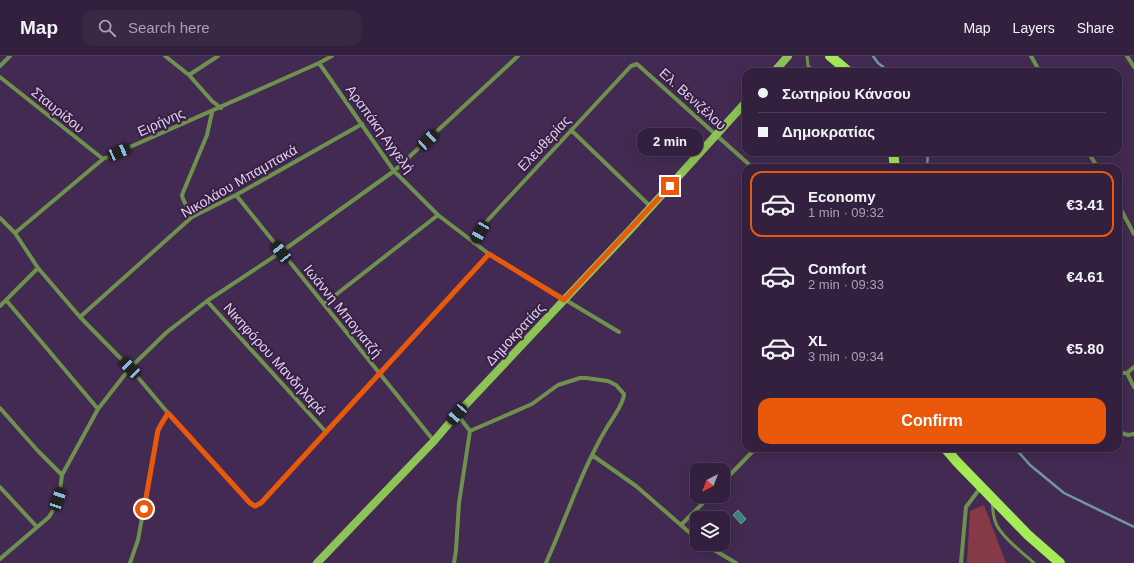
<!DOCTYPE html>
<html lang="en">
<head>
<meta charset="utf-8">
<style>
  body { margin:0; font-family:Arial,sans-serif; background:#3a2845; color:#f1f3f6; height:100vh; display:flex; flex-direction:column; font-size:15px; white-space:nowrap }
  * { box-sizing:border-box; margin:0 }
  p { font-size:13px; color:#a8a3b0 }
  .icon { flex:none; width:22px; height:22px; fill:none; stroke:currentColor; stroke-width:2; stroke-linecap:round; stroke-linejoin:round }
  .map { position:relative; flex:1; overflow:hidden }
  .sheet { position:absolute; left:742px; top:108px; width:380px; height:288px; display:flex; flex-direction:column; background:#32203e; border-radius:12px; box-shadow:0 4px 16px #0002,0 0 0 1px #4d3e58 }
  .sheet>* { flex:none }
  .guide { position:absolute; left:742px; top:12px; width:380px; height:88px; border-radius:12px; box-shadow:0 4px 16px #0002,0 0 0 1px #4d3e58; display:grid; align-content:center; height:88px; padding:0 16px; background:#32203e }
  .needle { width:26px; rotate:222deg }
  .fabs { position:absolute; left:690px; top:407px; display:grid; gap:8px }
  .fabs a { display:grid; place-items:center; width:40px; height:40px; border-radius:8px; background:#32203e; box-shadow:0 4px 16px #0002,0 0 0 1px #4d3e58; font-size:20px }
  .end { position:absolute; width:18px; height:18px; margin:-9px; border:5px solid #ea580c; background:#fff; box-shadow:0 0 0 2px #fff }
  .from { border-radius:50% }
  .bubble { position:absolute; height:28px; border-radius:12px; background:#32203e; box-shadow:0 4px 16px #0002,0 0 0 1px #4d3e58; font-size:13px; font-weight:600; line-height:28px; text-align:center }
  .car { position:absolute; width:12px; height:24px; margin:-12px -6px; border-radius:5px; box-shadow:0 0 3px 1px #0007; background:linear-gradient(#222 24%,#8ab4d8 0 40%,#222 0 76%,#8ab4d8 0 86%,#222 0) }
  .guide b { display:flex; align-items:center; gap:14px; height:38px; font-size:15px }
  .guide b+b { border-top:1px solid #4d3e58 }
  .guide i { width:10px; height:10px; background:#f1f3f6 }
  ul { padding:7px 0 0; list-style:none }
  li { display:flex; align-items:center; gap:12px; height:66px; margin:0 8px 6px; padding:0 8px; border:2px solid transparent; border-radius:12px }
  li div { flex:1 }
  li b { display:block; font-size:15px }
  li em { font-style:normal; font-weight:600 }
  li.on { border-color:#ea580c }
  li>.icon { width:36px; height:36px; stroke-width:1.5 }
  .cta { display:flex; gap:8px; margin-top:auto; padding:8px 16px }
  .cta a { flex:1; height:46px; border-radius:12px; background:#ea580c; color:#fff; font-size:16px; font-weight:600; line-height:46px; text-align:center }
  header { display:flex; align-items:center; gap:24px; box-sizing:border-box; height:56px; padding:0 20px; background:#32203e; border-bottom:1px solid #4d3e58 }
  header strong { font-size:19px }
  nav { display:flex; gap:22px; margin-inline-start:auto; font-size:14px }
  .search { width:280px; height:36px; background:#3a2845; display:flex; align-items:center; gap:10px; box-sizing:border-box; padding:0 14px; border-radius:12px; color:#a8a3b0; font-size:15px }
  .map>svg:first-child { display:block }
  .green { fill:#863947 }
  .water { fill:#41817e; stroke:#70999e }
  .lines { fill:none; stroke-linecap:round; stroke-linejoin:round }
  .stream { stroke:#70999e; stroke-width:2.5 }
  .lane { stroke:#6f914e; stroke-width:3 }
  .street { stroke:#6f914e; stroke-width:4 }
  .secondary { stroke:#8dc455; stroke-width:8 }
  .primary { stroke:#a5eb57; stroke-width:10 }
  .route { stroke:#ea580c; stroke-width:5 }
  .labels { text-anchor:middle; stroke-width:4; stroke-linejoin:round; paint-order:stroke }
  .street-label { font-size:14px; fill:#ded0e9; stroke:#382047 }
</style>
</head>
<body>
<header>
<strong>Map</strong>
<div class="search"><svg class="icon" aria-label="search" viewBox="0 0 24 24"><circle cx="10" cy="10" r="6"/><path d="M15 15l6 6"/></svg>Search here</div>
<nav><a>Map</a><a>Layers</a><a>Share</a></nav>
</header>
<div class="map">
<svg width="1134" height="507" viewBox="0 0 1134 507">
  <rect width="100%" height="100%" fill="#432a52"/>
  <path class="green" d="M984,449l22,58h-39l3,-52z"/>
  <path class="water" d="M738,454l8,9 -5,5 -8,-9z"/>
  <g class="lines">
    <path class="stream" d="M873,0l5,7 12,9
      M927,112l1,-16
      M1015,392l15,17 34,28 70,34"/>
    <path class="lane" d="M807,0l1,10 7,6
      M992,446c1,7 1,13 3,19 4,14 28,32 39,42"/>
    <path class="street" d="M165,0l24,19 23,26 9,7
      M1031,0l9,16
      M1127,0l7,11
      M319,7l75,108 44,44 51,39 130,78
      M0,10l10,-10
      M189,19l29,-19
      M0,21l103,82
      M571,74l80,77
      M1088,96l10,16
      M236,139l198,246
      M1118,148l16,30
      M192,161l-9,-18 -1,-4 25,-60 5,-23
      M0,162l15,15 23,35 42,49 50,51 38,45 82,90 5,3 6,-3 228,-249
      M15,177l88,-74 216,-96 13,-7
      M474,187l13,-22 144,-155 6,-2 116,104
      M6,244l92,109
      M207,245l119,131
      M324,248l114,-89
      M0,250l38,-38
      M80,261l112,-100 44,-22 126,-71
      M1118,317h9l7,-6
      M1127,317l7,14
      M0,352l38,43 24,24
      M470,375l62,-27 26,-19 22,-7h6l22,3 8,4 8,9c0,10 -13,26 -18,35 -25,42 -40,90 -60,134
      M1118,376l10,3 6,-1
      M1081,394l3,-2
      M592,399l44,31 61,53
      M723,426l33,-34
      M0,431l37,40
      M681,469l29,-29
      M704,488l32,19
      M0,503l49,-42 6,-10 5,-16 2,-16 36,-66 32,-41 37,-36 40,-31 74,-49 113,-81 124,-115
      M130,507l8,-23 20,-110 4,-8 6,-9
      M454,507l2,-13 3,-47 11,-72 -13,-17
      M961,507l5,-56 15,-20"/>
    <path class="secondary" d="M774,16l14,-16
      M317,507l117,-122 23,-27 172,-183 117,-129"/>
    <path class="primary" d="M830,0l19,16
      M893,96l2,16
      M945,392l12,14 71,73 32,28"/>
  </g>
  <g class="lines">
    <path class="route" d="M144,453l14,-79 10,-17 82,90 5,3 6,-3 228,-249 75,46 106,-114"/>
  </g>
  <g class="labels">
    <g class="street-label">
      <text transform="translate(693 43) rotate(42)" y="5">Ελ. Βενιζέλου</text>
      <text transform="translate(58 54) rotate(39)" y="5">Σταυρίδου</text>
      <text transform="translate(161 66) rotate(-24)" y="5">Ειρήνης</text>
      <text transform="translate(380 73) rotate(54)" y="5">Αραπάκη Αγγελή</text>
      <text transform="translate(544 87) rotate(-47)" y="5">Ελευθερίας</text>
      <text transform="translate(239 125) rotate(-30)" y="5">Νικολάου Μπαμπακά</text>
      <text transform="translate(343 255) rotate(51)" y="5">Ιωάννη Μπογιατζή</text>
      <text transform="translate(515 278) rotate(-47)" y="5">Δημοκρατίας</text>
      <text transform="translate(275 303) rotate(48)" y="5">Νικηφόρου Μανδηλαρά</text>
    </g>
  </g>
</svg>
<div class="fabs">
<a><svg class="needle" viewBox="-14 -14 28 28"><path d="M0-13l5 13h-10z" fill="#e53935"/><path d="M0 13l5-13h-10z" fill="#a8a3b0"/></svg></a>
<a><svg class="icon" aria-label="layers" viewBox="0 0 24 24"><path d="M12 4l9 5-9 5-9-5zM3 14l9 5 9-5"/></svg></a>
</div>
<i class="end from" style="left:144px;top:453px"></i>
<i class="end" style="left:670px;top:130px"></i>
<div class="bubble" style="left:637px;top:72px;width:66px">2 min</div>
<i class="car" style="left:428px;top:84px;rotate:47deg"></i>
<i class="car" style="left:119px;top:96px;rotate:66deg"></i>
<i class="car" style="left:480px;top:176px;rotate:210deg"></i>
<i class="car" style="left:281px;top:196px;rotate:322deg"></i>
<i class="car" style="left:130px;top:312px;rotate:316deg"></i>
<i class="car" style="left:457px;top:358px;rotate:221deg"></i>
<i class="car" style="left:58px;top:443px;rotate:19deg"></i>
<div class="guide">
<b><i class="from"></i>Σωτηρίου Κάνσου</b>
<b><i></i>Δημοκρατίας</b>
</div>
<section class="sheet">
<ul>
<li class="on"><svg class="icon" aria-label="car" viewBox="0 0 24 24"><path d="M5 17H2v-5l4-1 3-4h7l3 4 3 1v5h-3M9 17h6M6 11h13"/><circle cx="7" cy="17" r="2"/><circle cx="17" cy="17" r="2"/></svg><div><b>Economy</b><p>1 min · 09:32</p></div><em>€3.41</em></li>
<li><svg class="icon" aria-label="car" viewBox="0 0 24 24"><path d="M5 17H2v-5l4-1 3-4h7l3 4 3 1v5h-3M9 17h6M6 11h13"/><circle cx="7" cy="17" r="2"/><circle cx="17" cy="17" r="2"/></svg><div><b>Comfort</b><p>2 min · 09:33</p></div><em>€4.61</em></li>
<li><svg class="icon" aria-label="car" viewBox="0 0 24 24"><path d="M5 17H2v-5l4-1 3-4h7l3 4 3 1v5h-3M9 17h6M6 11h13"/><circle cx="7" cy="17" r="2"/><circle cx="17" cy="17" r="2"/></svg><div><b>XL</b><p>3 min · 09:34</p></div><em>€5.80</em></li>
</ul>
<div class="cta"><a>Confirm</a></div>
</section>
</div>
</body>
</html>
